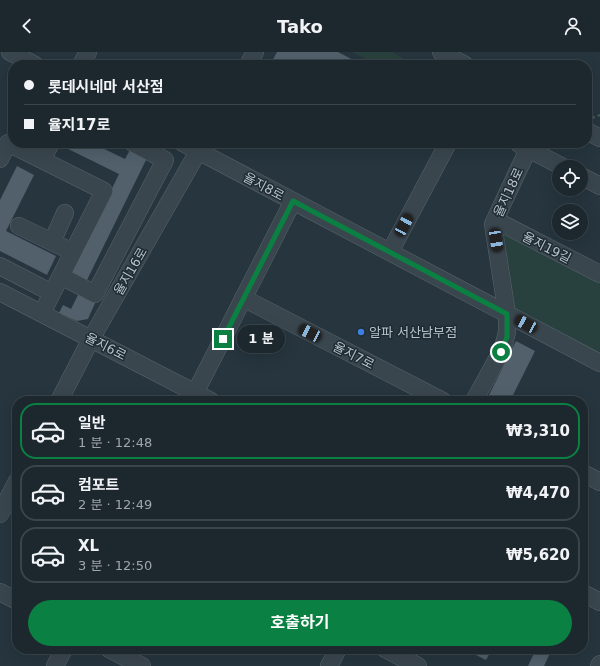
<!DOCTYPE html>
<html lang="ko">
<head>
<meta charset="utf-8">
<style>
  body { margin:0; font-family:"DejaVu Sans","Noto Sans KR",sans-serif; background:#253036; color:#f1f3f6; height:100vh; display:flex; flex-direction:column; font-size:15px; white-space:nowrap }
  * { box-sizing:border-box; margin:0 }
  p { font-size:13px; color:#a0a6aa }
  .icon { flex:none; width:22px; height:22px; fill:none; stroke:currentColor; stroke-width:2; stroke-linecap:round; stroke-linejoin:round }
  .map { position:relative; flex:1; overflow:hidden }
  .side { position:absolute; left:12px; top:344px; width:576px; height:258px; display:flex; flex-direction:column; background:#1c282e; border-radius:16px; box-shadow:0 4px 16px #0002,0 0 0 1px #3a444a }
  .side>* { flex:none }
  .guide { position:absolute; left:8px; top:8px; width:584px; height:88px; border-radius:16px; box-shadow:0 4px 16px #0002,0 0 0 1px #3a444a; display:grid; align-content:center; height:88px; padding:0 16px; background:#1c282e }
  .tools { position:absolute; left:552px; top:108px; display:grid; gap:8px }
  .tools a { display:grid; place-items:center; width:36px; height:36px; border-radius:50%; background:#1c282e; box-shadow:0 4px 16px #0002,0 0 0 1px #3a444a; font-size:20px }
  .end { position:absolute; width:18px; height:18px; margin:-9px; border:5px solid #0b8043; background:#fff; box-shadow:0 0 0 2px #fff }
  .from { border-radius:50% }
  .bubble { position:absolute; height:28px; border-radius:14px; background:#1c282e; box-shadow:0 4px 16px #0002,0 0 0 1px #3a444a; font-size:13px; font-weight:700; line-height:28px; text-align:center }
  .car { position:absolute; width:12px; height:24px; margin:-12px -6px; border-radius:5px; box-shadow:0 0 3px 1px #0007; background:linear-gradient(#222 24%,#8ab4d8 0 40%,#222 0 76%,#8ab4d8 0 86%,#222 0) }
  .guide b { display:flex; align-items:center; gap:14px; height:38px; font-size:15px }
  .guide b+b { border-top:1px solid #3a444a }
  .guide i { width:10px; height:10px; background:#f1f3f6 }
  ul { padding:7px 0 0; list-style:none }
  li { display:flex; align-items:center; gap:12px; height:56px; margin:0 8px 6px; padding:0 8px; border:2px solid #3a444a; border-radius:16px }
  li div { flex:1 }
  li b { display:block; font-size:15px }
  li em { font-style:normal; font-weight:700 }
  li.active { border-color:#0b8043 }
  li>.icon { width:36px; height:36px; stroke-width:1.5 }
  .action { display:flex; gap:8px; margin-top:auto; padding:8px 16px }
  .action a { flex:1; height:46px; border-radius:24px; background:#0b8043; color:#fff; font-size:16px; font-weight:700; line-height:46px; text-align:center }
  header { display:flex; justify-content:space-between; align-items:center; height:52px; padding:0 16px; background:#1c282e; font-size:18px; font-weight:700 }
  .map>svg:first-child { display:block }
  .green { fill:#29413e }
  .building { fill:#51606b }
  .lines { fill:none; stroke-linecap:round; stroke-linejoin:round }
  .minor-casing { stroke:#58646c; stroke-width:18 }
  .path { stroke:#485d5c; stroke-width:2; stroke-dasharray:3 3; stroke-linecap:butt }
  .minor { stroke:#3a464e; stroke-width:17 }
  .route { stroke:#0b8043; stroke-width:5 }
  .shop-dot { fill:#3f7fe0; stroke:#1f2b33; stroke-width:1.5 }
  .labels { text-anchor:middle; stroke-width:3; stroke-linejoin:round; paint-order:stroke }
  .street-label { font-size:13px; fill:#b6c1c9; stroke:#1f2b33 }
  .poi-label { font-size:13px; fill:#b6c1c9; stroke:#1f2b33; text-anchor:start }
</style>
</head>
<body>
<header><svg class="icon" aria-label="back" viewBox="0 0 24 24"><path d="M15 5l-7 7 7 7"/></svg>Tako<svg class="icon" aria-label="person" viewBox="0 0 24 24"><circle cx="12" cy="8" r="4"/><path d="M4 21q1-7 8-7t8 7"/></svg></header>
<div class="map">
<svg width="600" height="614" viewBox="0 0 600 614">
  <rect width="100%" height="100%" fill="#26353e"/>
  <path class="green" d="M352,0h40l24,13h-38z
    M499,177l101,51v70l-3,6 -86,-42z"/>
  <path class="building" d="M277,0h61l21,11 -1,2h-88z
    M61,91h31l33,16 6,-11 17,8 -61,124 -16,-8 48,-98 -59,-29z
    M17,114l17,9 -28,56 50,25 -9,19 -47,-24v-51z
    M79,241l17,8 -8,18 -11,2 -18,-8 4,-8 8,4z
    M516,289l19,10 -25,50h-24z
    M476,597h16l-6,11 -12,-6z
    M536,597h16l-8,17h-16z"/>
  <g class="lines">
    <g class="minor-casing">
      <path id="minor" d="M10,0l25,13
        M441,0l24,13
        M81,13l7,-13
        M248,13l7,-13
        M587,79l13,7
        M183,91l417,220
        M519,92l44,23
        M0,107l8,-16 96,48 -62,122
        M42,108l9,-17
        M581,124l19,10
        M495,168l105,54
        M19,174l54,26
        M52,190l13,-29
        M390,200l58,-109
        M0,214l52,27
        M61,224l34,18 70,-134 -32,-17
        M0,240l211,109
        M243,246l200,103
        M59,349l32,-62 112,-196
        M191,349l102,-200
        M474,349l29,-53 4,-16v-18l-14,-90 38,-81
        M583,421l17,9
        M0,462l17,-33
        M0,540l17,9
        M583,541l17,9
        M109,597l33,17
        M385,597l33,17
        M55,614l9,-17
        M329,614l9,-17
        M599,614l1,-2"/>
    </g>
    <path class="path" d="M592,66l8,-3"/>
    <use href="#minor" class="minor"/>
  </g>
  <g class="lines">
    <path class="route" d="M223,287l70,-138 214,113v23l-6,15"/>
  </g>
  <circle class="shop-dot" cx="361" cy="280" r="4"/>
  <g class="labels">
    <g class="street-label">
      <text transform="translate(264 134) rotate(28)" y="5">율지8로</text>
      <text transform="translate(508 140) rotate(-65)" y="5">율지18로</text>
      <text transform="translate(547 195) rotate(27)" y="5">율지19길</text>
      <text transform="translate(130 219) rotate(-60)" y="5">율지16로</text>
      <text transform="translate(106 294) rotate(27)" y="5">율지6로</text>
      <text transform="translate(354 303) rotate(27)" y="5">율지7로</text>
    </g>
    <g class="poi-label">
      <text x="369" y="285">알파 서산남부점</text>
    </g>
  </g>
</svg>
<div class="tools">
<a><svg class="icon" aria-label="locate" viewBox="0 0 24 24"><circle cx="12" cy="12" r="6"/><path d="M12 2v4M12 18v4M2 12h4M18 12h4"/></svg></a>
<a><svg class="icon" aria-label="layers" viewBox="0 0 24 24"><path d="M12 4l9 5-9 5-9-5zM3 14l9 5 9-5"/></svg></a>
</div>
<i class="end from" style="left:501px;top:300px"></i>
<i class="end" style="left:223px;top:287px"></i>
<div class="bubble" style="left:237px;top:273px;width:48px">1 분</div>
<i class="car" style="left:404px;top:173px;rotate:28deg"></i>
<i class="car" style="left:496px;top:188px;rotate:171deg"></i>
<i class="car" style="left:526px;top:272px;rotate:298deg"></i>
<i class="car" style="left:310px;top:281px;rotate:297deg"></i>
<div class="guide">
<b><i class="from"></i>롯데시네마 서산점</b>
<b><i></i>율지17로</b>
</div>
<section class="side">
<ul>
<li class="active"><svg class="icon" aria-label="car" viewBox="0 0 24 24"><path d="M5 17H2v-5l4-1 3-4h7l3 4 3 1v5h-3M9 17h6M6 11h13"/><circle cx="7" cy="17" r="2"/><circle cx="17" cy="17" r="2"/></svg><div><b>일반</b><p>1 분 · 12:48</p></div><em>₩3,310</em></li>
<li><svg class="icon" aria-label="car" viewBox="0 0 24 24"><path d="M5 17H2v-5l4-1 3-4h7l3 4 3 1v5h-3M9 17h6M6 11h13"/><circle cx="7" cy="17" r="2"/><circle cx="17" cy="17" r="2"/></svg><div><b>컴포트</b><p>2 분 · 12:49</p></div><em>₩4,470</em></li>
<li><svg class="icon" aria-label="car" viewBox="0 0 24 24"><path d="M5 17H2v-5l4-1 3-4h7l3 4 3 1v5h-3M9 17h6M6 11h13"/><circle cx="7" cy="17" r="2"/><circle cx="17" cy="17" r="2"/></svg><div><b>XL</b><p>3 분 · 12:50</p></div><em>₩5,620</em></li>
</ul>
<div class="action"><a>호출하기</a></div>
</section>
</div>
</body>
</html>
